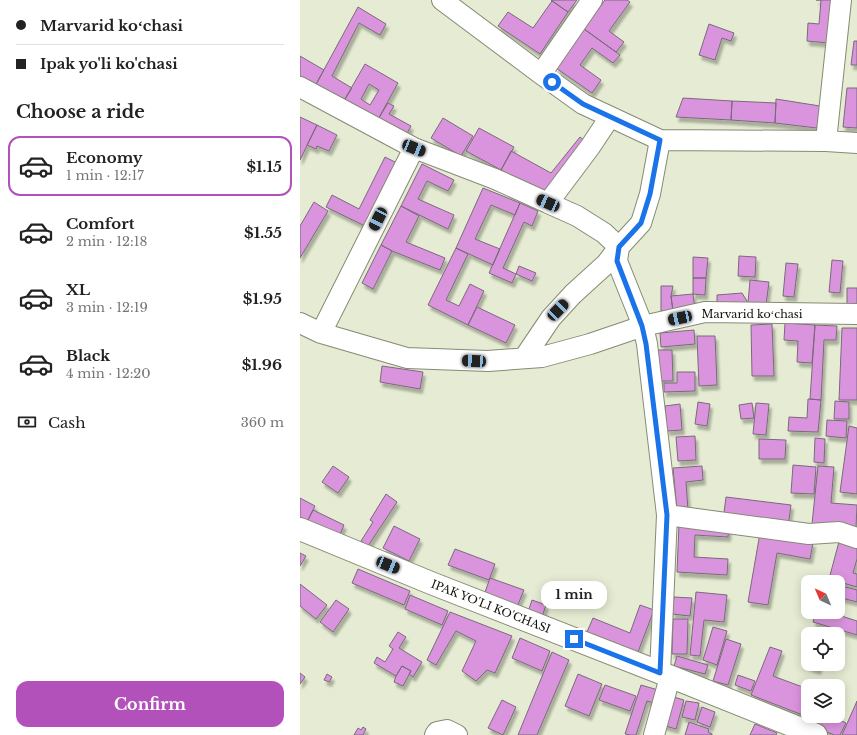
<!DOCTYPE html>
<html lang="en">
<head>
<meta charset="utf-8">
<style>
  body { margin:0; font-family:"Libre Baskerville",serif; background:#f6f6f6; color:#222; height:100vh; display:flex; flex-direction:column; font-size:15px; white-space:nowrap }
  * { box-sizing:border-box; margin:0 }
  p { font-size:13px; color:#767676 }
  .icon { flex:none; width:22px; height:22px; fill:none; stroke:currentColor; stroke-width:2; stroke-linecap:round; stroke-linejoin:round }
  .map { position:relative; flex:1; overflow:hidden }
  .panel { display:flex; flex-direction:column; background:#fff; width:300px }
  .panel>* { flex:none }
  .hud { display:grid; align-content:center; height:88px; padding:0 16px; background:#fff }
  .needle { width:26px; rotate:316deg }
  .buttons { position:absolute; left:501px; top:575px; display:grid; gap:8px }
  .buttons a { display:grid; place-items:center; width:44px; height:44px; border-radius:8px; background:#fff; box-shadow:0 2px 10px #0003; font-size:20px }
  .end { position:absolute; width:18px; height:18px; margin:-9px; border:5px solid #1a73e8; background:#fff; box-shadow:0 0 0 2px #fff }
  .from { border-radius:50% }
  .bubble { position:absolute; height:28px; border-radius:12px; background:#fff; box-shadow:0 2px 10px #0003; font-size:13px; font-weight:700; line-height:28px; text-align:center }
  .car { position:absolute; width:12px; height:24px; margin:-12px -6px; border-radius:5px; box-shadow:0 0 3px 1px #0007; background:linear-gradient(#222 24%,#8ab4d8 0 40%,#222 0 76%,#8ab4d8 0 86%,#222 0) }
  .hud b { display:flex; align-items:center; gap:14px; height:38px; font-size:15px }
  .hud b+b { border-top:1px solid #e0e0e0 }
  .hud i { width:10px; height:10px; background:#222 }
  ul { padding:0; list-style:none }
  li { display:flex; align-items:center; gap:12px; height:60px; margin:0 8px 6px; padding:0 8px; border:2px solid transparent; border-radius:12px }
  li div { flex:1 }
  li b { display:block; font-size:15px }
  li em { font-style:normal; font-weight:700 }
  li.active { border-color:#b251ba }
  li>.icon { width:36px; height:36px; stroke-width:1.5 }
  h2 { padding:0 16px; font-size:18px; line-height:48px }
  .pay { display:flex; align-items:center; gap:10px; height:44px; padding:0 16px; font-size:15px }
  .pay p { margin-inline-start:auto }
  .primary-button { display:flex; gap:8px; margin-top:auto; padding:8px 16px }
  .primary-button a { flex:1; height:46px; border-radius:12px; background:#b251ba; color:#fff; font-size:16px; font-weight:700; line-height:46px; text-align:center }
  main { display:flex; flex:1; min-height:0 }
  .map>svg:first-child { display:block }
  .building { fill:#da94de; stroke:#7a697b; fill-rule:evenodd; filter:url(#shadow) }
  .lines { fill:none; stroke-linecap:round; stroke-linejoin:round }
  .minor-casing { stroke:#858b74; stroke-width:22 }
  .major-casing { stroke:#858b74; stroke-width:24 }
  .minor { stroke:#fff; stroke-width:20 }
  .major { stroke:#fff; stroke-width:22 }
  .route { stroke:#1a73e8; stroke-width:5 }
  .labels { text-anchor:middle; stroke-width:3; stroke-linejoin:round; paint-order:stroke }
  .street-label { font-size:11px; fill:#0f1108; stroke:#fff }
</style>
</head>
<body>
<main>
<section class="panel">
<div class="hud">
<b><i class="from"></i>Marvarid koʻchasi</b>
<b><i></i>Ipak yo'li ko'chasi</b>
</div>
<h2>Choose a ride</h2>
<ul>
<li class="active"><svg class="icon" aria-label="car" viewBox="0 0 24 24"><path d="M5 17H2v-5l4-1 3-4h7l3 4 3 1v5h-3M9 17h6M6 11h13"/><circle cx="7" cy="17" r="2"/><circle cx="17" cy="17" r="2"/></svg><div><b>Economy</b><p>1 min · 12:17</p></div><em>$1.15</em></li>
<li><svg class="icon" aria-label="car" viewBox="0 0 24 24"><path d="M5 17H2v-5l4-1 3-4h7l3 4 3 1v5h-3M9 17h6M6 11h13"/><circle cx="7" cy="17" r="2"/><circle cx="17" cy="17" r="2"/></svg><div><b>Comfort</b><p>2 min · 12:18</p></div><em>$1.55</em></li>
<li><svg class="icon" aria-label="car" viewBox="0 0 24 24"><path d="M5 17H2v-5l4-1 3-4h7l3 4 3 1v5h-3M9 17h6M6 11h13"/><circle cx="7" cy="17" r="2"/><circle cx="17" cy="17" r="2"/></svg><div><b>XL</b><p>3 min · 12:19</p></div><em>$1.95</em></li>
<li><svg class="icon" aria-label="car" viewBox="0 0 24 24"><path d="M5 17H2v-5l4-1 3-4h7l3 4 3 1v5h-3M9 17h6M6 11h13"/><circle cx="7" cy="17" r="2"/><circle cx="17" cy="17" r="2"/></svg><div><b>Black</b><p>4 min · 12:20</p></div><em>$1.96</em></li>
</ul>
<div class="pay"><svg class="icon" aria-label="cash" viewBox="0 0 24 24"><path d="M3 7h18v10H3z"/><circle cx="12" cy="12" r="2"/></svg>Cash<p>360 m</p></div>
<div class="primary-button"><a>Confirm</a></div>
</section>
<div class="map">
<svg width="557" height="735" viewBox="0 0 557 735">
  <defs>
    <filter id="shadow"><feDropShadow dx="2.5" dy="4.5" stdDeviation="1" flood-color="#0004"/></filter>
  </defs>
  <rect width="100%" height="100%" fill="#e6ecd3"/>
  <path class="building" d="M251,0h26l-9,12z
    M305,0h22l3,2 -21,29 15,11 -8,10 -32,-23z
    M516,0h16l-3,43 -22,-2 1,-18 11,1 2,-24z
    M252,1l16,11 -28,42 -42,-28 10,-14 25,16z
    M58,7l28,17 -6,11 -21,-12 -27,53 20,12 -10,16 -28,-16z
    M409,24l25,9 -3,8 -9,-3 -7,22 -16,-5z
    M284,29l36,26 -7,8 -21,-15 -12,17 21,15 -9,13 -36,-25z
    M554,41h3v24h-6z
    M0,56l24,14 -10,18 -14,-9z
    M65,64l33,19 -22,40 -34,-19zM69,84l10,6 -9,15 -9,-6z
    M547,88h10v40l-14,-1z
    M383,98l49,3 -1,19 -55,-3z
    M476,99l44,7 -3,22 -42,-5z
    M432,101l44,2 -1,20 -44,-3z
    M88,103l6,3 -5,8 22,12 -6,11 -28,-16z
    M0,117l17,8 -17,35z
    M143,118l30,18 -12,20 -30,-18z
    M17,125l20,10 -8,16 -12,-5 -1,3 -9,-4z
    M179,128l35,19 -13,23 -35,-19z
    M280,137l9,7 -40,53 -48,-27 10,-19 40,22z
    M85,157l12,6 -32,63 -39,-19 6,-12 27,14z
    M122,164l32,16 -6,11 -21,-10 -9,18 36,16 -6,14 -47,-23z
    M183,188l37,15 -5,12 -24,-10 -16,34 25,10 -7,16 -37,-17z
    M14,202l14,9 -28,47v-32z
    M220,203l18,8 -6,15 -8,-4 -21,46 13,6 -4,9 -23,-10z
    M101,206l18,10 -13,26 39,16 -5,12 -48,-19 -11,-6z
    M81,245l11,6 -19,38 -11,-6z
    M156,248l12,6 -22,46 13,6 11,-22 14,7 -16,34 -40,-20z
    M439,256l17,1 -1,20 -17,-1z
    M393,257l15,1 -2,20h-13z
    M532,260l11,1 -3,32 -11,-1z
    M486,263l12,1 -4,33 -11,-1z
    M219,266l17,7 -4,8 -16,-7z
    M393,278h13l-1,17 -12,-1z
    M450,280l19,2 -3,23 -18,-2z
    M361,286h12l-2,10 2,15h-12z
    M547,288h10v23h-10z
    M442,293l6,10 -31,2v-10z
    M393,294l2,15 -22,2 -2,-15z
    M177,307l38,18 -9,18 -38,-18z
    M485,323l30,2 -3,38 -15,-1 1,-21 -14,-1z
    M472,324l2,52h-22l-1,-51z
    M515,325l22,1 -1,14h-12l-3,60 -11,-1z
    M542,328h15v72h-18z
    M394,330l1,14 -34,3 -1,-14z
    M397,336h18l2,49 -18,1z
    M356,350h16l1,31h-16z
    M82,366l41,6 -3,17 -40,-7z
    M377,372h18v19l-31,1v-9h13z
    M508,399l13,1 -3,32 -30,-1 1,-14 18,1z
    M535,401l14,1v17h-15z
    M398,402l12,2 -3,22 -12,-2z
    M452,403l2,15 -13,1 -2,-14z
    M456,403l13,1 -3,31 -13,-1z
    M380,404l2,26 -15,1 -2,-25z
    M527,420l20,1 -1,17 -20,-2z
    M549,426l8,2v66l-17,-2z
    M395,436l1,24 -18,1 -2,-24z
    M515,438l10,1 -1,24 -10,-1z
    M459,439l27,1 -1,19h-26z
    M493,465l23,2 -2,27 -23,-1z
    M33,466l16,11 -11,16 -16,-11z
    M402,466l1,14 -17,2 2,28 -11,1 -4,-43z
    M518,466l16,1 -3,36 26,2 -1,23 -44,-4z
    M86,494l11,8 -29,44 -7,-5 12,-19 -3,-2z
    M426,497l65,8 -3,22 -65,-7z
    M0,498l15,8 -8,16 -7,-3z
    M13,510l31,15 -5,12 -32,-15z
    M379,524l50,3 -1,10 -33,-2 -1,22 34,2 -1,16 -50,-3z
    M94,526l26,13 -11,22 -26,-13z
    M460,533l53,10 -3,16 -33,-6 -9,52 -20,-3z
    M540,538l17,5v16l-4,14 4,1v13l-28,-8z
    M155,549l40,15 -6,16 -41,-15z
    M0,553l6,3 -6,10z
    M58,569l52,22 -6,14 -52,-22z
    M190,578l34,12 -7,17 -33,-12z
    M0,584l27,21 -11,14 -16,-13z
    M538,585l19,5v12l-19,-5z
    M396,592l31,3 -3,27 -20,-2 -4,36 -10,-1z
    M110,595l38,16 -6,14 -37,-16z
    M374,597l18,1 -2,18 -18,-2z
    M36,600l13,9 -16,23 -13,-10z
    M232,600l14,5 -4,12 -14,-5z
    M340,605l14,5 -16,42 -51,-20 6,-14 37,15z
    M150,612l62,24 -17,37 -8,-3 -11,11 -14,-10 14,-30 -20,-10 -20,34 -9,-5z
    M516,612h13l28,9v14l-44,-13z
    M373,619h15l-1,35h-15z
    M413,627l14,4 -10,34 -14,-5z
    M98,632l8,5 -7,11 23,14 -9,15 -4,-3 2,-3 -9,-5 -6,10 -22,-13 3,-6 8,5 8,-13 -4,-3z
    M220,638l30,13 -8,20 -30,-13z
    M426,639l15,5 -13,41 -15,-4z
    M470,647l12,4 -9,25 35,13v27h6l-1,3 -62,-24z
    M508,648v16h12l-2,6 -16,-6z
    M252,652l17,8 -32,75h-19z
    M377,656l31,9 -3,9 -31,-8z
    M102,666l9,5 -8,15 -9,-4 2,-6z
    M0,673l5,4 -5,7z
    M27,674l5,3 -3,5 -5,-2z
    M278,674l24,10 -13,32 -24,-10z
    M438,675l17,6 -4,10 -16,-6z
    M305,685l31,11 -6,15 -31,-11z
    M341,685l24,7 -4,13 -14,-4 -11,34h-6l-5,-1z
    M367,695l17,5 -8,29 -17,-5z
    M202,700l14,7 -13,28 -15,-7z
    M386,701l13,2 -4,17 -13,-3z
    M557,701v34h-15z
    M402,707l13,5 -5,15 -13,-5z
    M515,716h17l14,7 -6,12h-6l-23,-10z
    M389,722l20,7 -1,3 4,2v1h-27z
    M455,724l22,9 -1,2h-26z
    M63,727l3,2 -3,6h-9l4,-7 3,2z"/>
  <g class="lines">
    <g class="minor-casing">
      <path id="minor" d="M142,0l99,74 42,30 77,36 166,1 31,2
        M241,74l51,-74
        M0,87l114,61 -93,185
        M360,140l-10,54 -9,29 -22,24 -2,14 26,65 4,18 20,171 -7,158
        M526,141l15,-141
        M114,148l81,31 53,24 42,-56 20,-30
        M0,323l21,10 86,25 81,3 54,-4 48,-13 53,-18 62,-14 152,2
        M224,358l27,-40 22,-24 33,-30 13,-17 -15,-14 -27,-17 -29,-13
        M367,515l142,19 30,-2 18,6
        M135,735l2,-3 10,-2 10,5
        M354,735l16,-58"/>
    </g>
    <g class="major-casing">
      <g id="major">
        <path id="s1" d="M0,529l131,54 243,95 142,57"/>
      </g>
    </g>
    <use href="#minor" class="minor"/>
    <use href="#major" class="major"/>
  </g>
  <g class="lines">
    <path class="route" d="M252,82l31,22 77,36 -10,54 -9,29 -22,24 -2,14 25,65 4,18 21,171 -7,158 -86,-34"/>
  </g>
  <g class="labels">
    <g class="street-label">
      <text x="452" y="318">Marvarid koʻchasi</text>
      <text dy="4" stroke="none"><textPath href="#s1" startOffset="206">IPAK YO'LI KO'CHASI</textPath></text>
    </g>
  </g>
</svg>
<div class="buttons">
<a><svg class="needle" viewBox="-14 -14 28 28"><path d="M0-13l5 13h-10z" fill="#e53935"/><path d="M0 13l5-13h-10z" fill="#767676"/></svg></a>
<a><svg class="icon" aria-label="locate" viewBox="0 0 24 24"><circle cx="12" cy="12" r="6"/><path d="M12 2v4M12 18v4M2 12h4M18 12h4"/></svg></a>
<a><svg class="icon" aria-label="layers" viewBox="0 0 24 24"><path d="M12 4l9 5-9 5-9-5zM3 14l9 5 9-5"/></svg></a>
</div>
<i class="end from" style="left:252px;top:82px"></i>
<i class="end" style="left:274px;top:639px"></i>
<div class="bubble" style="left:241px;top:581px;width:66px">1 min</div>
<i class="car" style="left:114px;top:148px;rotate:112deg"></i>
<i class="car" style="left:248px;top:203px;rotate:294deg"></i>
<i class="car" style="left:78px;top:219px;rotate:207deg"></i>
<i class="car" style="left:258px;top:310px;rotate:44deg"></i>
<i class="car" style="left:380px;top:318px;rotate:258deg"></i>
<i class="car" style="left:174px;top:361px;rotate:273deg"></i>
<i class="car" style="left:88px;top:565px;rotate:112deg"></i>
</div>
</main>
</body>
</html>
